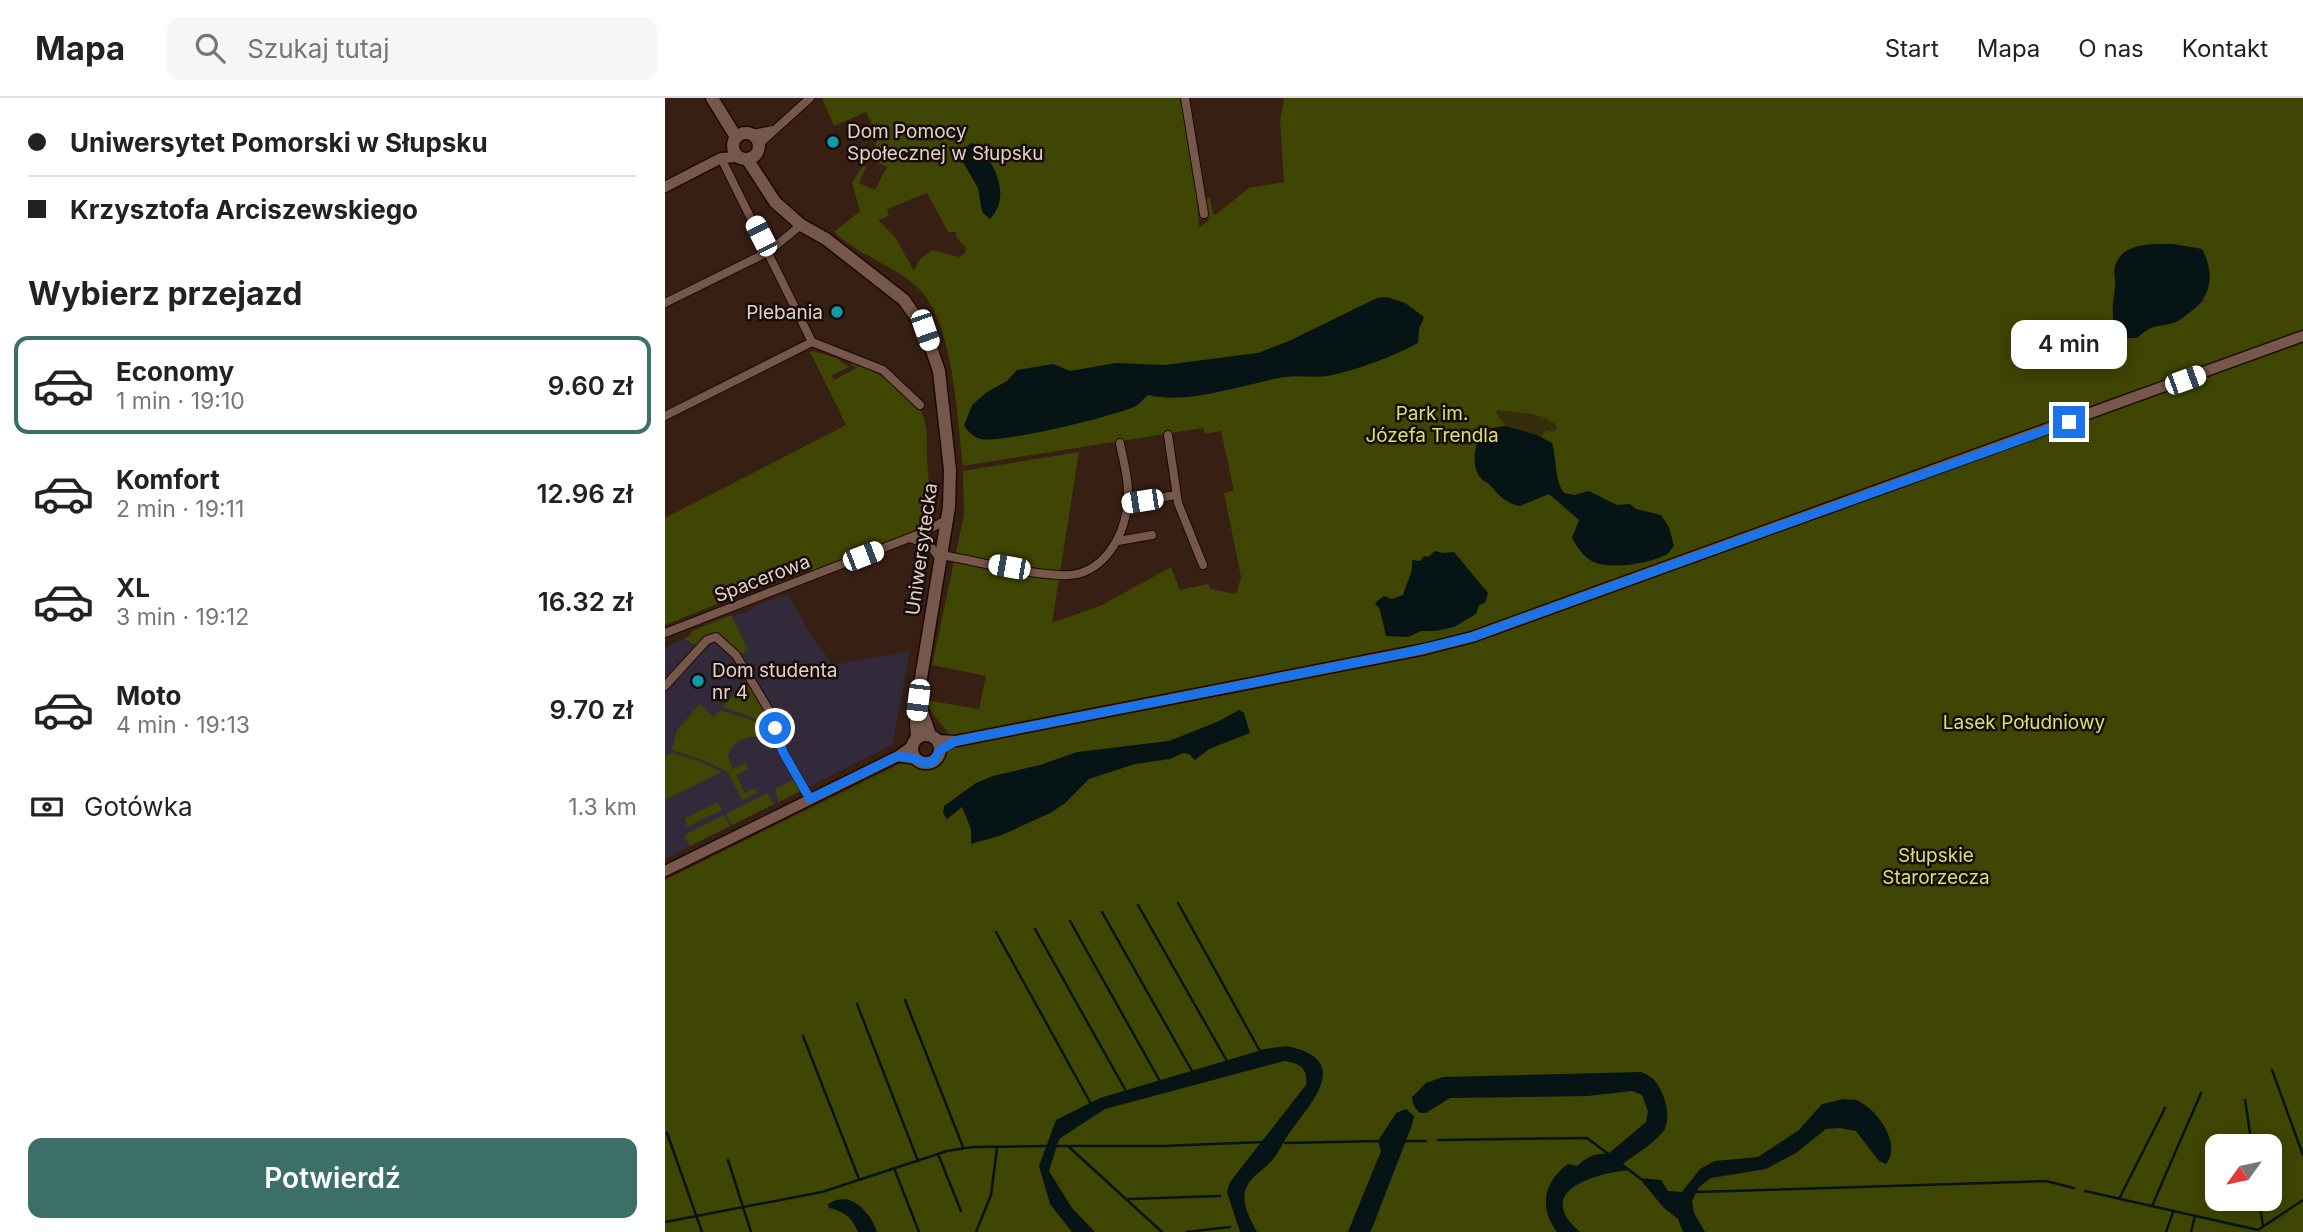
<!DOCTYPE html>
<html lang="pl">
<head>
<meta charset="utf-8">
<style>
  body { margin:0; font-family:Inter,sans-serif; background:#f6f6f6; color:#222; height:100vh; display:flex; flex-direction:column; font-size:26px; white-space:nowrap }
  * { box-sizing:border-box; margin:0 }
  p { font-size:23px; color:#767676 }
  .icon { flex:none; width:38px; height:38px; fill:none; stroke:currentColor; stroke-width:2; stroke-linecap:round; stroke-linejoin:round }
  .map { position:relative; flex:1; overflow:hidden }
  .side { display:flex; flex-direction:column; background:#fff; width:665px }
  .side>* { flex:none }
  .top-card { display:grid; align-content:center; height:154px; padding:0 28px; background:#fff }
  .needle { width:46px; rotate:237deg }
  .controls { position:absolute; left:1540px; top:1036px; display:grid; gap:14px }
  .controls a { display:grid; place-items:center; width:77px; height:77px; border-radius:14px; background:#fff; box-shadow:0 4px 18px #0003; font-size:35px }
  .end { position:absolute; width:32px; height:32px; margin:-16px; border:9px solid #1a73e8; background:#fff; box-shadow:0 0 0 4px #fff }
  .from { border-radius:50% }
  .bubble { position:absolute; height:49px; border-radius:14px; background:#fff; box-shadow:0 4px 18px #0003; font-size:23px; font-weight:600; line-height:49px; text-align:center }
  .car { position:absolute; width:21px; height:42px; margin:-21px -10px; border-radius:9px; box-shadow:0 0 5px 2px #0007; background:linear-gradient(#fff 24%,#345 0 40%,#fff 0 76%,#345 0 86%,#fff 0) }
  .top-card b { display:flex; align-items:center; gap:24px; height:66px; font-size:26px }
  .top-card b+b { border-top:2px solid #e0e0e0 }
  .top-card i { width:18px; height:18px; background:#222 }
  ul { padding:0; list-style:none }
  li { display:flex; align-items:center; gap:21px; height:98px; margin:0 14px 10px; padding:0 14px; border:4px solid transparent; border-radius:14px }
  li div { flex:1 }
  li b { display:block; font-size:26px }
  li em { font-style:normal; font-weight:600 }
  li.current { border-color:#3c6f67 }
  li>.icon { width:63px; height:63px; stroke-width:1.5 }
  h2 { padding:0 28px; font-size:32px; line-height:84px }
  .pay { display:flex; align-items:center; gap:18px; height:77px; padding:0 28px; font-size:26px }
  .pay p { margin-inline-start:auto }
  .button { display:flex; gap:14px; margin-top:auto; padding:14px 28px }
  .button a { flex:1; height:80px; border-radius:14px; background:#3c6f67; color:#fff; font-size:28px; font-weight:600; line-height:80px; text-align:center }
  header { display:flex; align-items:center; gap:42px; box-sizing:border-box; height:98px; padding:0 35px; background:#fff; border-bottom:2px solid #e0e0e0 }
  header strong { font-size:33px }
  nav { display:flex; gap:38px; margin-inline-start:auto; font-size:24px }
  .search { width:490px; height:63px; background:#f6f6f6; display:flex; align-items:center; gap:18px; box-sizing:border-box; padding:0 24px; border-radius:14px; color:#767676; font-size:26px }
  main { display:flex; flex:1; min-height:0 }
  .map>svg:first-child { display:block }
  .education { fill:#322a3a }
  .green { fill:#3f4503; fill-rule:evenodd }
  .sand { fill:#362d0c }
  .water { fill:#061415 }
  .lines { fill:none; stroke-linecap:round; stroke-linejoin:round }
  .stream { stroke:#061415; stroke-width:2.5 }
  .minor-casing { stroke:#1e0801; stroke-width:10 }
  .tertiary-casing { stroke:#1e0801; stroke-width:13 }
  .secondary-casing { stroke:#1e0801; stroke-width:15 }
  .minor { stroke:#75584b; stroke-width:8 }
  .tertiary { stroke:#75584b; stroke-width:10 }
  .secondary { stroke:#75584b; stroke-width:12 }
  .route { stroke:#1a73e8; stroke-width:9 }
  .culture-dot { fill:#0f9aa8; stroke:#170c07; stroke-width:2.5 }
  .labels { text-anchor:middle; stroke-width:5; stroke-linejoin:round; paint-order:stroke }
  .poi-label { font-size:19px; fill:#e2d1c9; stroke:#170c07; text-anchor:start }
  .park-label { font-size:19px; fill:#d4e174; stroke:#170c07 }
  .street-label { font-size:19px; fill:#e2d1c9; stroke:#170c07 }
</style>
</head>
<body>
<header>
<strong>Mapa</strong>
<div class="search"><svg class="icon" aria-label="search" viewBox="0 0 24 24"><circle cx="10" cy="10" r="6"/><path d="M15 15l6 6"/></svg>Szukaj tutaj</div>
<nav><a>Start</a><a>Mapa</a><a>O nas</a><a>Kontakt</a></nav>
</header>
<main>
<section class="side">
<div class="top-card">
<b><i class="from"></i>Uniwersytet Pomorski w Słupsku</b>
<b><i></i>Krzysztofa Arciszewskiego</b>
</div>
<h2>Wybierz przejazd</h2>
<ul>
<li class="current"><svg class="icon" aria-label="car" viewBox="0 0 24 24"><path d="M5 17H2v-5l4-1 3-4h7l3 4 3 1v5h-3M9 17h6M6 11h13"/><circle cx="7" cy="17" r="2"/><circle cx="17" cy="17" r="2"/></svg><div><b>Economy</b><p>1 min · 19:10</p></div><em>9.60 zł</em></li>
<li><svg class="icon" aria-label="car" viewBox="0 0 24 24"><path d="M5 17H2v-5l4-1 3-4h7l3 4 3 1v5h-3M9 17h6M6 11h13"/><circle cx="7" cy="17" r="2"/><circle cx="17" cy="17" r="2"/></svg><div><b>Komfort</b><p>2 min · 19:11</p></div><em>12.96 zł</em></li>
<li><svg class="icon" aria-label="car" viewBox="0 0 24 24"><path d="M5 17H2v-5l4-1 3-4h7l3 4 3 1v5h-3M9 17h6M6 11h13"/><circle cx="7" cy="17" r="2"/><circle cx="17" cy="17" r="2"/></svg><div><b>XL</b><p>3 min · 19:12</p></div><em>16.32 zł</em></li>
<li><svg class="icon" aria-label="car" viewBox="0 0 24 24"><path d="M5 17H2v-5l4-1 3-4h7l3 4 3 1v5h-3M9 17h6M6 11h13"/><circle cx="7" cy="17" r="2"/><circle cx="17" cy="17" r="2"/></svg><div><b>Moto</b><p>4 min · 19:13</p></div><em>9.70 zł</em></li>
</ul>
<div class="pay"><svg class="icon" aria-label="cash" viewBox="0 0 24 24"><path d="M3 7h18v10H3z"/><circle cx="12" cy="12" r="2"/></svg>Gotówka<p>1.3 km</p></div>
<div class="button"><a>Potwierdź</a></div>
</section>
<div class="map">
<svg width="1638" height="1134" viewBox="0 0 1638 1134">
  <rect width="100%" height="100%" fill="#381f14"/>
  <path class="education" d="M123,496l20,36 25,35 77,-14 -18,94 -227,114v-212l24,-10 3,-6 61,-22 1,-3z"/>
  <path class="green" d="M157,0h359l16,101 2,29 10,-8 -4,-19 2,-3 3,-1 3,17 2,1 34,-27 35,-6 -4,-61 4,-23h1019v1134h-1638v-352l232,-115 57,-16c-4,-23 -20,-26 -28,-49l53,9 7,-33 -54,-11 32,-150 -1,-44 116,-19 -27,171 50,-18 69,-38 9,23 28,-6 3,5 25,5 5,-17 -17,-84 10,-2 -13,-60 -16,3 -2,-6 -240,38c-6,-49 -9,-140 -43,-176 -25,-25 -61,-34 -86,-58l26,-21 -8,-28 12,-19 2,3 -7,16 16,7 12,-23 -19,-9 14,-26 -11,-9 -5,-11 -32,14zM262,95l21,39h8v5l10,11 -1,5 -6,4 -27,-7 -12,9 -6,12 -19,-34 -17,-17 11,-4 -2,-7zM1450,167l90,35c-41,34 -47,29 -93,10l3,-24zM1552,1048h53v53h-53z
    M148,253l23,7 13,9 -17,8 2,5 24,-13 -6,-1 -2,-5c22,8 65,31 73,55 6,14 3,28 4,43 2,22 4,44 4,66l-119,47 -3,-5 -144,58v-107l181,-93 -36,-73z
    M66,517l17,35 -8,5 -21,-19 -23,9 -12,-6 5,-3 3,-5z
    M83,581l21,35 4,19 -8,-11 -43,-15z
    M35,606l13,13 7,-7 44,14 9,17v8l-3,1 -8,-11c-13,-6 -31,3 -34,17l5,13 12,-6 3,6 -12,6 9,18 11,-5 1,5 -15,7 -14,-28 -28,-13 -28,-9 5,-20z
    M7,655l27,8 23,11 -57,28v-43z
    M130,681l8,11 -24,12 -4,-13z
    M102,695l7,11 -42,21 -6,-11z
    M52,705l5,6 -2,2 -33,16 -2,-9z
    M59,717l6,11 -40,20 -5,-8 1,-4z"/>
  <path class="sand" d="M832,312l35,4 14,4 10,7 1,4 -5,3 -6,-2 -5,7 -35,-11 -10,-13z"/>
  <path class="water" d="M308,45c22,17 39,53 17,76l-8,-7 -4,-24 -15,-26 5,-17z
    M1508,146l29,5c13,25 10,47 -12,63 -4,3 -9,8 -14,10 -20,7 -19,-1 -39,16h-23c-2,-20 -1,-31 1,-50 1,-7 -2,-16 0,-22 7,-24 39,-22 58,-22z
    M722,199l18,6 19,14 -5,12 -1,14c-28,15 -59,26 -90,33 -14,2 -29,-1 -43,1 -43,7 -94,28 -137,18 -4,3 -7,8 -12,11 -21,10 -136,38 -155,33 -8,-2 -12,-7 -17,-13l8,-21 15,-13 20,-11 10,-11 36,-6 17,7 46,-8 48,2 94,-12 31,-12 88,-43z
    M841,328l31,9 15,8c5,17 2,36 12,50l10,2 15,-4 28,14 13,-1 6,5 25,6 8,12 5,19c-2,2 -5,7 -7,8 -16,10 -62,17 -77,6 -9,-6 -13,-14 -18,-22l7,-18 -30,-26 -29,12c-16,-3 -21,-11 -31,-22 -4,-3 -6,-3 -9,-7 -10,-13 -5,-37 5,-48z
    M770,453l8,2 11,-1 34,41 -3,10 -6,2 -3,9 -22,13 -19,4h-14l-13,6 -22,-1 -6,-26 -5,-7 9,-7 8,3 11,-4c3,-12 11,-23 9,-35l8,1 4,-5 4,1z
    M574,612l5,3 6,20 -41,16 -14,11 -6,-6 -6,-1 -13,6 -35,5 -46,15 -24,24 -13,9 -50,23 -31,9v-15l-9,-22 -15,12 -4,-6 1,-7 32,-23 17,-7 47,-11 37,-13 92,-11 50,-20z
    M621,948c67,13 27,54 4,86 -7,9 -10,19 -17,27 -9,12 -24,17 -28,33 -3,14 6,28 12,40h-17l-13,-40 3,-10 76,-97c2,-17 -6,-22 -22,-24l-179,48 -46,30 -10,32 23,37 23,24h-23l-22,-28 -11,-38 17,-46 44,-22 165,-49z
    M976,974c5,2 11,5 14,9 10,12 18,39 7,52 -10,12 -27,21 -39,31l7,6c-35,3 -98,21 -50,62h-23c-18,-24 -14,-50 11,-68l9,2c11,-9 17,-13 31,-12l38,-32 2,-11 -6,-16 -10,-4 -45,5 -137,2 -24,15h-6c-5,-5 -8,-9 -8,-16l14,-14 17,-6z
    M1179,1001c4,1 8,0 12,1 20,7 47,45 30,64l-7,-3 -23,-30 -16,-3 -14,1 -30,24 -30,16 -55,9 -12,9 -7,14 2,12 11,19h-22l-5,-13 -14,-11 -25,-30 22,2 7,11 14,1 18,-23 15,-8 43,-4 41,-27 23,-26z
    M741,1011l8,7 -2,9 -39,101 -3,6h-22l33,-81 -3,-10 18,-28z
    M181,1101c14,3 27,19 31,33h-19c-7,-16 -13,-20 -29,-24l-1,-4 8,-4z"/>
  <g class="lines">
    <path class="stream" d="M513,805l83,150
      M473,807l90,158
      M437,814l90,159
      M405,823l91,162
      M370,831l91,162
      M331,834l95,172
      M240,902l58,147
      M192,906l61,157
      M138,938l56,143
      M1607,972l31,85
      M1580,1002l7,46
      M2,1035l35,99
      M773,1042l149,-2 24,18
      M739,1043h22
      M620,1045l95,-2
      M389,1048h109l101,-4
      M404,1049l93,85
      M273,1056l23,57
      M63,1062l23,72
      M959,1068l17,13
      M229,1070l25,64
      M1420,1093l173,39 45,-30
      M1032,1094l349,-11 28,7
      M464,1101l91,-3
      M1454,1101l46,-91
      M1594,1101l4,27
      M1487,1108l49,-113
      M0,1124l157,-30 125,-41 25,-4 75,-1
      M311,1134l15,-37 6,-47
      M522,1134l43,-5
      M1501,1134l7,-20
      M1526,1134l4,-16"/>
    <g class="minor-casing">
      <path id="minor" d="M520,0l19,116
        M87,36l21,-4
        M94,46l51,-46
        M56,60l91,184 71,28 37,35
        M0,205l103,-51 33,-27
        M0,318l147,-74
        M503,337l10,68 25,62
        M463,405l48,-8
        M244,440l20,6 11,15
        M453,443l34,-6
        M277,457c38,7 78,18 117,20 44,4 68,-40 69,-79 1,-17 -5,-36 -8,-53
        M0,535l257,-100 26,-14
        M0,588l42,-46 9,-3 20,18 34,57 13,40 27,47"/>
    </g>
    <g class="tertiary-casing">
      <path id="tertiary" d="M0,89l56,-29 18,-1
        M272,642l19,1 469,-92 47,-12 831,-301
        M233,658l18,3
        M0,773l233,-115 14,-10"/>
    </g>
    <g class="secondary-casing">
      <path id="secondary" d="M47,0l24,39
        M68 48a13 13 0 1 1 26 0a13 13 0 1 1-26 0Z
        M82,61l28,43 26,23 25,14 78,61 21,30 14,41 11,99 -1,37 -29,177 -4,37 1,17
        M254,605l11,32
        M247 651a14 14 0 1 1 28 0a14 14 0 1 1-28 0Z"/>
    </g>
    <use href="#minor" class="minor"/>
    <use href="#tertiary" class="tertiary"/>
    <use href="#secondary" class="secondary"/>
  </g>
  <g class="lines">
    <path class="route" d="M110,630l8,24 27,47 88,-43 18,3 8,4 9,-1 7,-12 16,-9 449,-88 67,-16 597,-215"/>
  </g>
  <g class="culture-dot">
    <circle cx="168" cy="44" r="7"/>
    <circle cx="172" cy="214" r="7"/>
    <circle cx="33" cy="583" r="7"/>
  </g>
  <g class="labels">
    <g class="poi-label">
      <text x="182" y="40">Dom Pomocy<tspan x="182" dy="22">Społecznej w Słupsku</tspan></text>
      <text x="158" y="221" text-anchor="end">Plebania</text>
      <text x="47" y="579">Dom studenta<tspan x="47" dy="22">nr 4</tspan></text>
    </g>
    <g class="park-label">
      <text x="767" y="322">Park im.<tspan x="767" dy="22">Józefa Trendla</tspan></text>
      <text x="1359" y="631">Lasek Południowy</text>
      <text x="1271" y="764">Słupskie<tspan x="1271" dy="22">Starorzecza</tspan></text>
    </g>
    <g class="street-label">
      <text transform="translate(256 451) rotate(-82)" y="7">Uniwersytecka</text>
      <text transform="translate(97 480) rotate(-21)" y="7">Spacerowa</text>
    </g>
  </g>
</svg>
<div class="controls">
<a><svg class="needle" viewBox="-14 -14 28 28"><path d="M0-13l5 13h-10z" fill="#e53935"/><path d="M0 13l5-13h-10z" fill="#767676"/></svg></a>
</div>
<i class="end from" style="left:110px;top:630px"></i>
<i class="end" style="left:1404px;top:324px"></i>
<div class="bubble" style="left:1346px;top:222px;width:116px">4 min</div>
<i class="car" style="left:96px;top:138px;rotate:333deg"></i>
<i class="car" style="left:260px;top:232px;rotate:161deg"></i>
<i class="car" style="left:1520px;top:282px;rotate:70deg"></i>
<i class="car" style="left:477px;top:403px;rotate:261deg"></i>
<i class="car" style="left:198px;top:458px;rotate:69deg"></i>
<i class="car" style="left:344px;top:469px;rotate:280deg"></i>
<i class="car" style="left:253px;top:602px;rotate:187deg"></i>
</div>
</main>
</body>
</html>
